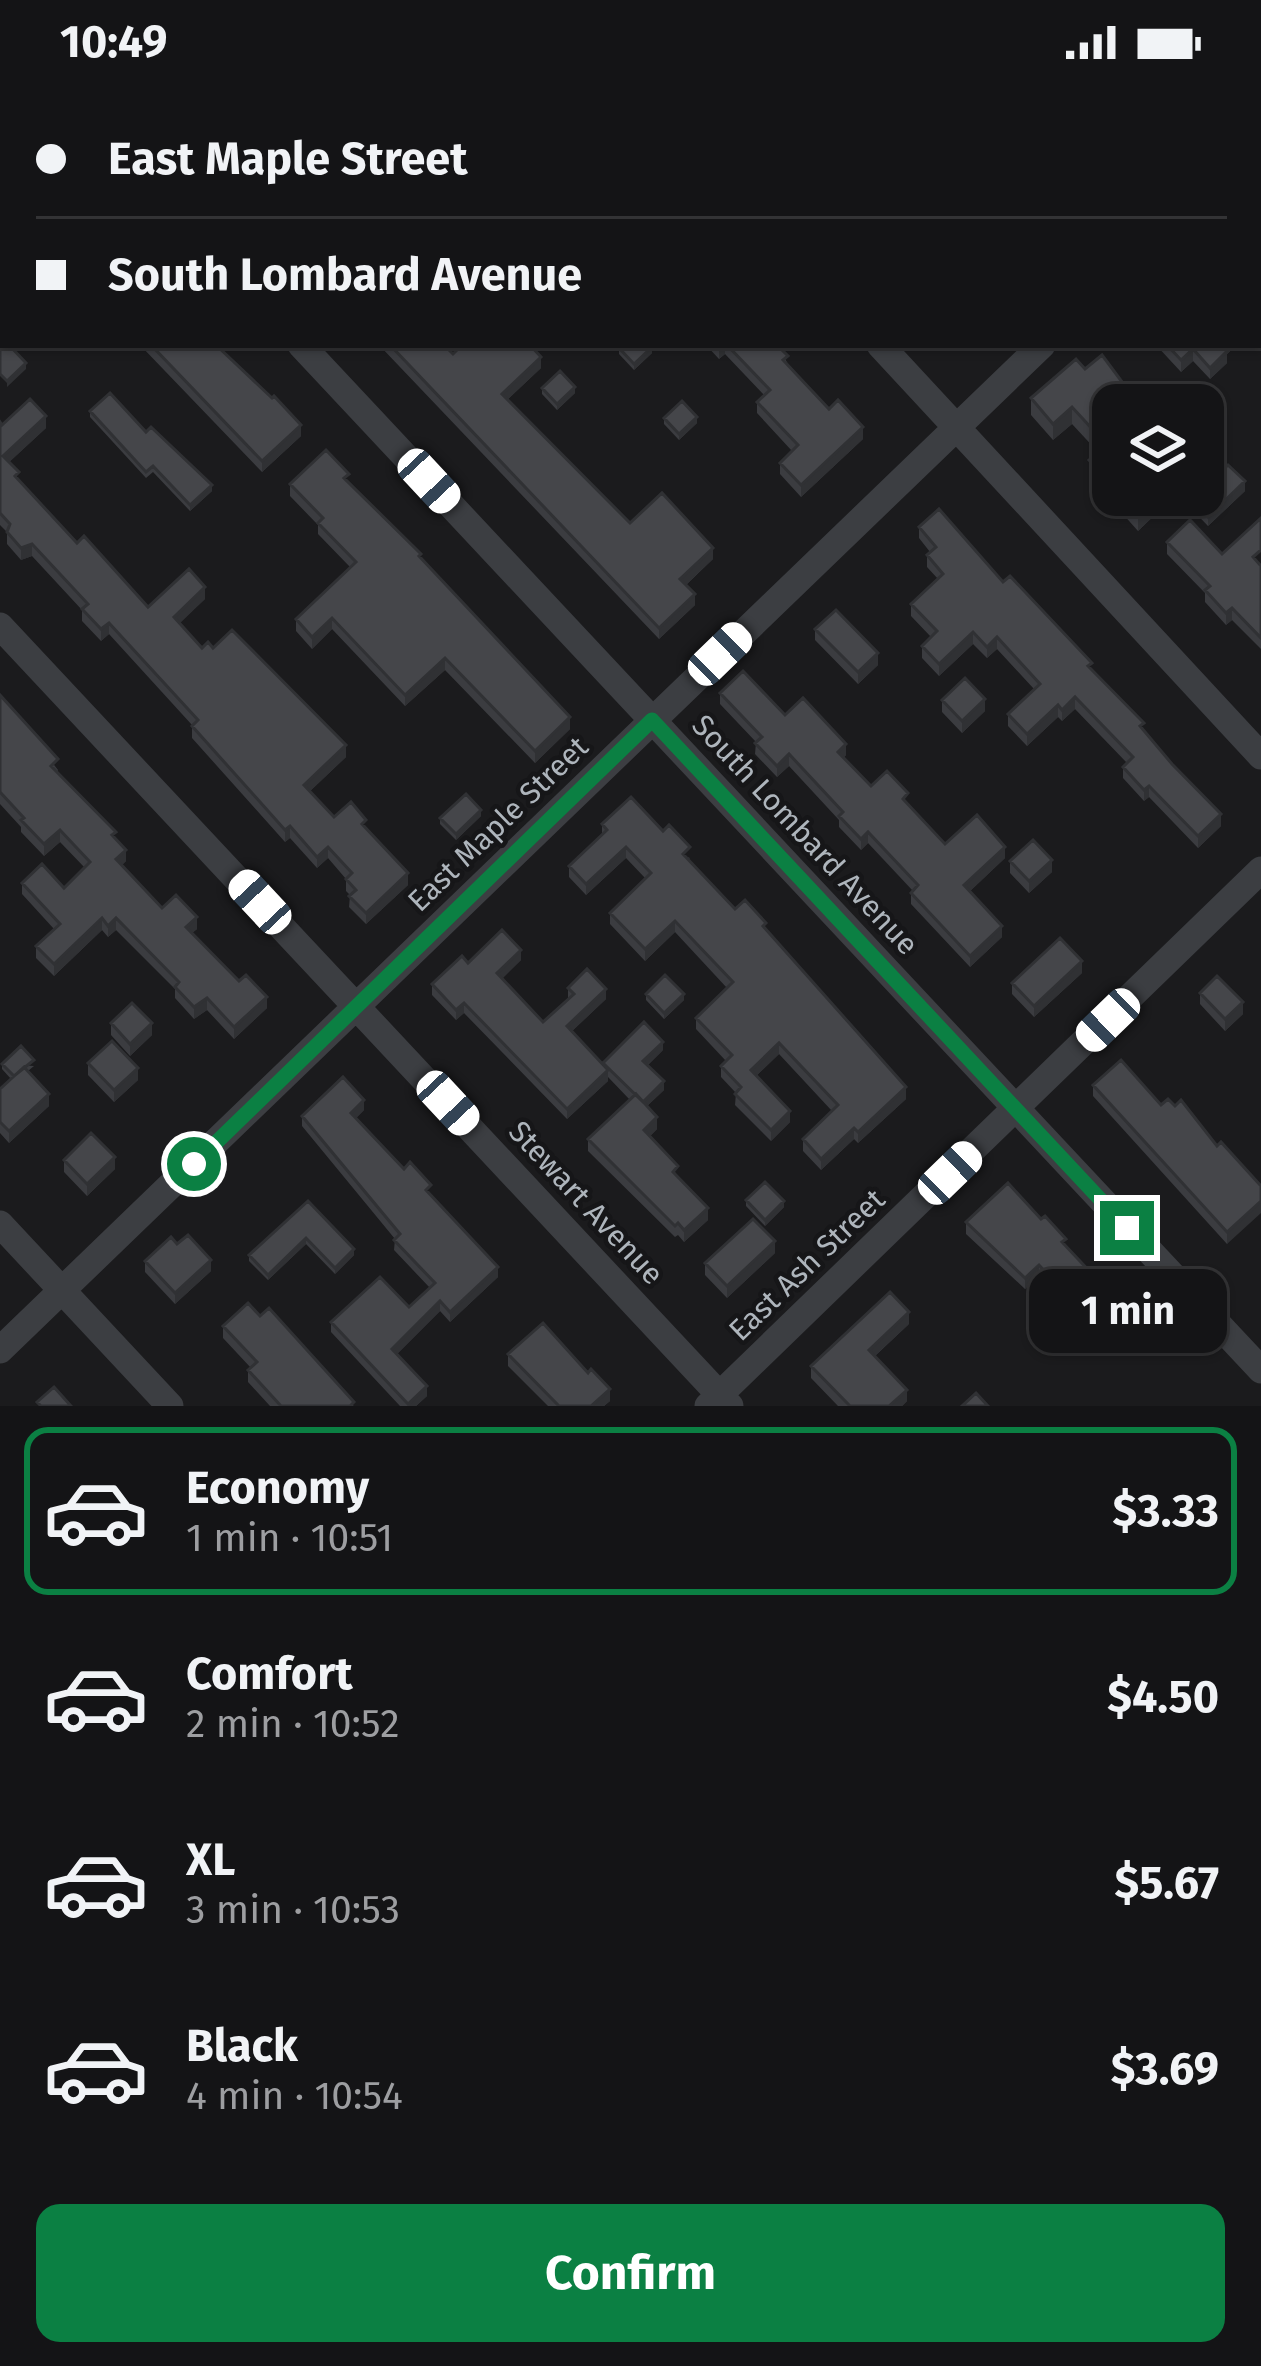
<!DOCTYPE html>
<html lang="en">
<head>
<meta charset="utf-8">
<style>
  body { margin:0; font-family:"Fira Sans",sans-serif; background:#1d1d1f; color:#f1f3f6; height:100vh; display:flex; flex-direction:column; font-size:45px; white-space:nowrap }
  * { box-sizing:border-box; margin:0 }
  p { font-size:39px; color:#9d9ea1 }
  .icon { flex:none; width:66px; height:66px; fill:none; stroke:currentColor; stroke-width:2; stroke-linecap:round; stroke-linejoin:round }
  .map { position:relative; height:1322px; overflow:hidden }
  .side { display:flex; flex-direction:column; background:#141416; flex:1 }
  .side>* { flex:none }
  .banner { position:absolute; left:0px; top:0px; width:1263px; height:264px; box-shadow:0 3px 9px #0004,0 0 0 3px #333335; display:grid; align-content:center; height:264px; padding:0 36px; background:#141416 }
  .tools { position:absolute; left:1092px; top:300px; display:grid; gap:24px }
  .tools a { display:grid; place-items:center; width:132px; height:132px; border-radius:24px; background:#141416; box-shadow:0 3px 9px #0004,0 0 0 3px #333335; font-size:60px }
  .end { position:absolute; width:54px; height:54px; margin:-27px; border:15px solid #0b8043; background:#fff; box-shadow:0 0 0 6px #fff }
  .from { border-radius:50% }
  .bubble { position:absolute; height:84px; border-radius:24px; background:#141416; box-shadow:0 3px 9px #0004,0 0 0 3px #333335; font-size:39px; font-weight:700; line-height:84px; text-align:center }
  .car { position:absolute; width:36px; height:72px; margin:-36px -18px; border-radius:15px; box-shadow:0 0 9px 3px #0007; background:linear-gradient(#fff 24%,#345 0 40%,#fff 0 76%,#345 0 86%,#fff 0) }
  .banner b { display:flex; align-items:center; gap:42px; height:114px; font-size:45px }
  .banner b+b { border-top:3px solid #333335 }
  .banner i { width:30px; height:30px; background:#f1f3f6 }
  ul { padding:21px 0 0; list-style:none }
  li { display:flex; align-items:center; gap:36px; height:168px; margin:0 24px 18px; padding:0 12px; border:6px solid transparent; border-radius:24px }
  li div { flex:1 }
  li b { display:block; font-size:45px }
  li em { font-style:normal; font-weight:700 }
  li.selected { border-color:#0b8043 }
  li>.icon { width:108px; height:108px; stroke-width:1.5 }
  .cta { display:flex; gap:24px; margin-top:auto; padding:24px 36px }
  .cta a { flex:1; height:138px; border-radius:24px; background:#0b8043; color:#fff; font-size:48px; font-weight:700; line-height:138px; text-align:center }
  .status { display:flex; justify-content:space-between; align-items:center; height:84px; padding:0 60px; background:#141416; direction:ltr }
  .status svg { height:33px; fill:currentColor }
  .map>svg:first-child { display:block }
  .grass { fill:url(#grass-tufts) }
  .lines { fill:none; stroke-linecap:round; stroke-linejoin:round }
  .minor { stroke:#3c3e42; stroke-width:27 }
  .wall { fill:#3b3c40 }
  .shaded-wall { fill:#303134 }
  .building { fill:#45464a; stroke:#303134; stroke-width:3 }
  .route { stroke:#0b8043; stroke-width:15 }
  .labels { text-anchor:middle; stroke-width:9; stroke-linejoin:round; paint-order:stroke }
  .street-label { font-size:30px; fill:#aeb5bc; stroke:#161618 }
</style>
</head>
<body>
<div class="status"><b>10:49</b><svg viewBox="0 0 49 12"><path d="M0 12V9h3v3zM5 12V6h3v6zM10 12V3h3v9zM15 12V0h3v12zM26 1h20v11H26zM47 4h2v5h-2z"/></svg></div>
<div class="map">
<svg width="1261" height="1322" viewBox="0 0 1261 1322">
  <defs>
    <pattern id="grass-tufts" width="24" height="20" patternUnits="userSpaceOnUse" patternTransform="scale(3)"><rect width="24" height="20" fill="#232b22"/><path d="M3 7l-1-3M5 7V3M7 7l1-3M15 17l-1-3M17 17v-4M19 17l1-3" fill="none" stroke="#404840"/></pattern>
  </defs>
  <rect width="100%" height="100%" fill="#1b1b1d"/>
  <path class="grass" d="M656,0h420l-418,3z"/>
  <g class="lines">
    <path class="minor" d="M56,0l3,3
      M636,0l3,3
      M1260,57h1
      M301,261l960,1025
      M880,261l381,411
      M0,542l730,780
      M0,1140l170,182
      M0,1266l1042,-1005
      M708,1322l553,-536"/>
  </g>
  <path class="wall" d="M1162,0h77l-4,3h-71z
    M140,261h76l85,91 -39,36z
    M379,261h65l9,9 88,14 -33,31 122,124 83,36 -27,26 9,20 -36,34z
    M706,261h71l11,19 41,45 34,30 -62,58 -21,-23v-11l12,-12 -35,-38v-11l7,-7 -39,-41 -6,5z
    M1156,261h81l-10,9v9l-17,16 -17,-18 -12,11z
    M619,264l33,5 -18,17 -15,-16z
    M1085,285l52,36h-24v90h48v14l-23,22 -49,-55v-16l9,-8 -26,-28 -19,16 -22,-25v-17z
    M542,304l33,5 -18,17 -15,-16z
    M90,327l56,21 66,59 -22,20 -37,-39 -7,6 -56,-61z
    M664,334l33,5 -18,17 -15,-16z
    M0,338l2,3 44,3 -37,34 10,19 58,62 71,64 57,-8 -26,24 23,25 144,109 -36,34 24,26 32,11 42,57 -42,39 -17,-17 1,-12 -4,-4v-12l-18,-21 -11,10 -27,-30 -5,4 -93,-104v-13l-83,-91 -8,7 -19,-20v-11l-50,-54 -11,4 -14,-16v-12l-7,-7z
    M1211,397l34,10 -37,35 -30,-31h25z
    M349,399l72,76 149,170 -35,34 -90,-93 -40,36 -73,-77 -20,20 -16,-18v-12l54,-52 -32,-33v-9l-28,-29v-12z
    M919,443l84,55 89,88 52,60 77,96 -23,22 -49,-51 -5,4 -21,-23v-11l4,-4 -52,-54 -13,12 -4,-4 -31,29 -19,-20v-12l26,-25 -37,-40 -10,9 -14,-14 -34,32 -17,-18v-12l9,-9 -20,-21v-12l27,-25 -11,-12v-12l3,-3 -11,-14z
    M1167,458l55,12 39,12v83l-29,-29 -6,5 -21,-23v-9l-38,-39z
    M815,545l63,36 -20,19 -43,-44z
    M720,609l65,22 61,40 -3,3 28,28 37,19 37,39 60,14 -35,33 32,46 -32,30 -59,-63v-11l2,-2 -45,-48 -7,7 -22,-23v-7l-50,-54 -12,11 -22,-23 1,-12 -36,-38z
    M0,611l58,75 -1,2 59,67 10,22 -4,4 40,43 35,21 -5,4 75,75 -33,31 -27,-29 -13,9 -19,-21v-9l-59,-59 -8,7 -6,-7 -48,46 -18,-18v-12l18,-17 -32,-35v-11l42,5 21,-20 -25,-26 -16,14 -23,-24v-5l-21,-23z
    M942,616l43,11 -23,22 -20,-21z
    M481,732l-25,24 -16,-16v-6z
    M602,740l88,34 -2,2 47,49 31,21 140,169 -48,44 -4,-4 -33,31 -18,-19v-12l29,-28 -53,-57 -23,22 34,46 -19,19 -36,-36 1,-12 -15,-16v-11l5,-5 -30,-32v-11l31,-30 -52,-56 -30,29 -35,-37v-11l35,-35 -19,-20 -40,37 -17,-18v-11l33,-31z
    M1010,777l42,11 -23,21 -19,-20z
    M521,876l-19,18 41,44 25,-23v-11l38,11 -34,32 31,34 60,-15 -15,15 16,25 -17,16 10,23 -7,7 58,84 -24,22 -6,-7 -3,2 -87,-86v-12l42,-39 -22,-23v4l-41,38 -103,-106 -8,7 -24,-25v-11l36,-21z
    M1082,889l-48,44 -22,-23v-11z
    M1200,909l43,21 -18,17 -25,-27z
    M646,910l38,6 -20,19 -18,-19z
    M111,939l41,12 -22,21 -19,-21z
    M88,979l50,17 -24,22 -26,-27z
    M2,980l32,2 -6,5 21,35 -40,37 -9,-10v-44l11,-10 -9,-10z
    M1093,1001l68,20 56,41 44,40 -34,58 -134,-148z
    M364,1026l-8,8 75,78 67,81 -48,45 -10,-11 -43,43 30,42 -11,10h-16l-69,-74v-10l78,-15 21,-19 -36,-38 1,-11 -93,-113v-10z
    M64,1076l51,9 -28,27 -23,-24z
    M746,1116l38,7 -19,19 -19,-20z
    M308,1117l46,54 -19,19 -29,-30 -38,36 -19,-19v-6z
    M966,1138l100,24 45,60 -24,22 -48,-52 -14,13 -59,-55z
    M775,1169l-48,45 -22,-23v-12z
    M145,1177l66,10 -36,33 -30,-32z
    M909,1240l-34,32 32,45 -5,5h-64l-27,-28v-12z
    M223,1242l131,80h-84l-22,-24v-12l3,-2 -28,-30z
    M508,1270l102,47 -6,5h-56l-40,-40z"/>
  <path class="shaded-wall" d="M722,261h3v9l-6,5v-12z
    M1224,261h13l-10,9v9l-17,16v-11z
    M652,263v6l-18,17v-6z
    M1193,265v12l-12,11v-12z
    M541,273v11l-39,37v-11z
    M26,279v6l-19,18v-6z
    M575,303v6l-18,17v-6z
    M1072,323v17l-19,16v-16z
    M46,332v12l-43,40v-12z
    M697,333v6l-18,17v-6z
    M301,341v11l-39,36v-11z
    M863,343v12l-62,58v-12z
    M1245,397v10l-37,35v-9z
    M212,401v6l-22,20v-6z
    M1159,411h2v14l-23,22v-16z
    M32,460v12l-11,4v-12z
    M713,464v11l-33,31v-11z
    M205,503v12l-31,30v-12z
    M695,510v11l-36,34v-11z
    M1232,524v12l-6,5v-12z
    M332,534v11l-20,20v-12z
    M109,539v11l-8,7v-12z
    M973,548v12l-34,32v-12z
    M997,553v12l-10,9v-11z
    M878,569v12l-20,19v-12z
    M445,574v12l-40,36v-11z
    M1075,613v12l-13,12v-11z
    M985,615v12l-23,22v-12z
    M1058,621v12l-31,29v-12z
    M570,633v12l-35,34v-12z
    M846,660v11l-8,8v-11z
    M346,661v12l-42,40v-12z
    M789,670v12l-12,11v-11z
    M1149,702v11l-5,4v-11z
    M481,726v6l-25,24v-6z
    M1221,730v12l-23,22v-12z
    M290,742v12l-5,4v-12z
    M60,746v12l-16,14v-12z
    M868,748v11l-7,7v-11z
    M328,763v11l-11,10v-11z
    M626,763v11l-40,37v-11z
    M1005,763v11l-41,39v-12z
    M126,766v11l-10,9v-11z
    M1052,776v12l-23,21v-12z
    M408,789v12l-42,39v-11z
    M197,833v12l-11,9v-11z
    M102,834v12l-48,46v-12z
    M116,834v12l-8,7v-11z
    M675,837v11l-30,29v-12z
    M1002,842v11l-32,30v-11z
    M521,866v10l-24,24v-11z
    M1082,877v12l-48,44v-11z
    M606,905v10l-39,37v-10z
    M684,910v6l-20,19v-6z
    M267,913v11l-33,31v-12z
    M207,914v12l-13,9v-12z
    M1243,918v12l-18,17v-12z
    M464,919v10l-8,7v-10z
    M152,939v12l-22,21v-12z
    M663,958v8l-20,19v-8z
    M779,959v11l-28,27v-11z
    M138,984v12l-24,22v-12z
    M608,986v11l-41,38v-10z
    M664,997v9l-22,21v-8z
    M906,1003v12l-48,44v-11z
    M49,1010v12l-40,37v-12z
    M364,1016v10l-13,13v-10z
    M790,1027v11l-19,19v-11z
    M657,1033v12l-13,13v-12z
    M854,1044v11l-33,31v-11z
    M115,1073v12l-28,27v-12z
    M784,1117v6l-19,19v-6z
    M1261,1117v12l-34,31v-12z
    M708,1124v12l-24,22v-12z
    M306,1154v6l-38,36v-5z
    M775,1157v12l-48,45v-12z
    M354,1165v6l-19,19v-6z
    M211,1176v11l-36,33v-11z
    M1039,1181v11l-14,13v-11z
    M498,1183v10l-48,45v-10z
    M1111,1210v12l-24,22v-11z
    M440,1217v10l-48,48v-10z
    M909,1228v12l-40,37v-11z
    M427,1302v10l-11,10h-8z
    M610,1305v12l-6,5h-13z
    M907,1306v11l-5,5h-13z"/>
  <path class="building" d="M150,0h54l3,3h-54z
    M268,0h14l3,3h-20z
    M473,0h67l3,3h-67z
    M1204,0h19l-3,3h-13z
    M0,37l3,3v90l-3,2z
    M0,251l3,3v7h6l17,18 -19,18 -7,-7z
    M151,261h65l56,53 2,-2 27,29 -39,36z
    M390,261h54l9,9 9,-9h68l11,12 -39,37 128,129 32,-30 51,55 -33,31 15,15 -36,34z
    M622,261h29l1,2 -18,17 -15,-16z
    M727,261h50l11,11 -5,4 46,49 9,-9 25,27 -62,58 -21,-22 18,-18 -41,-43 13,-12z
    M1167,261h57l-1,1 4,5 -17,17 -17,-19 -12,11z
    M1102,271l35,47 -4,3h-20v81l-24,-26 17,-16 -34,-37 -19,17 -22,-26 45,-39 9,10z
    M560,287l15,16 -18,17 -15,-16z
    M110,309l36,39 5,-5 61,58 -22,20 -37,-39 -7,6 -56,-61z
    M30,315l16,17 -43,40 16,16 -4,4 62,67 7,-7 64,71 41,-38 16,18 -31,30 28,31 6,-6 5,6 19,-18 114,115 -42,40 30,32 17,-15 15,18 -4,4 46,49 -42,40 -17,-17 7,-6 -10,-11 6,-6 -24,-26 -11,10 -27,-31 -5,4 -93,-104 6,-6 -89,-97 -8,6 -19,-20 6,-5 -56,-60 -11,4 -14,-16 3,-8 -10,-11v-91l2,3z
    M682,317l15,16 -18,17 -15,-16z
    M326,366l23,24 -5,4 77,76 -2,2 151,161 -35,34 -90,-93 -40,37 -73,-77 -20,19 -16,-18 60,-57 -38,-39 5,-5 -33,-34z
    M1228,381l17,16 -37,36 -21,-22h16v-23l8,9z
    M1121,411h38l-21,20z
    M939,425l64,73 7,-6 82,87 -4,3 56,57 -4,3 32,38 49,50 -23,22 -49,-50 -5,4 -21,-23 10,-10 -58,-60 -13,13 -4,-5 -31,29 -19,-20 32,-30 -43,-47 -10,10 -14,-15 -34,32 -17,-18 15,-15 -26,-27 32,-30 -16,-19 9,-8 -17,-20z
    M1261,434v32l-8,7 8,9v72l-29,-30 -6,5 -21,-23 5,-4 -43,-44 23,-22 32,34z
    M836,526l42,43 -20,19 -43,-43z
    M743,587l42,44 18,-17 43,46 -8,8 33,34 16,-15 21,22 -5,6 42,45 32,-29 28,32 -41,38 38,41 -32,30 -59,-63 7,-8 -50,-53 -7,7 -22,-23 4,-4 -54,-58 -12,12 -22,-23 7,-6 -42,-44z
    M965,594l20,21 -23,22 -20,-21z
    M0,611l58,64 -7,7 65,66 -4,3 14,15 -10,9 46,49 14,-13 21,22 -11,10 53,54 7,-6 21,22 -33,30 -27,-29 -13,9 -19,-20 4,-5 -63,-64 -8,8 -6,-8 -48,46 -18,-18 24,-22 -38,-41 20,-19 22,24 26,-26 -30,-32 -16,14 -23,-24 3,-2 -24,-26z
    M466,710l15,16 -25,24 -16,-16z
    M631,713l32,34 6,-6 21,22 -7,7 52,55 10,-9 21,23 -3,3 143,161 -48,45 -4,-4 -33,31 -18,-20 35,-34 -59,-62 -28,27 39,41 -19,19 -36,-36 6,-7 -20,-21 11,-11 -36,-37 37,-36 -58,-61 -30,28 -35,-36 41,-40 -25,-26 -40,37 -17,-18 38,-36 -5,-6z
    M1033,756l19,20 -23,21 -19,-20z
    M502,846l19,20 -24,23 46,49 31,-28 -6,-6 19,-19 19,20 -39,37 41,44 -41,39 -103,-106 -8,7 -24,-26 30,-28 6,7z
    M1060,854l22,23 -48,45 -22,-23z
    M665,891l19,19 -20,19 -18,-19z
    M1217,892l26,26 -18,17 -25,-26z
    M132,919l20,20 -22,21 -19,-21z
    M644,938l19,20 -20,19 21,20 -21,21 -40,-39z
    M112,957l26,27 -24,22 -26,-27z
    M21,962l13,14 -20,16 -12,-12z
    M1121,976l40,45 7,-6 7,7 6,-6 36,46 4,-4 40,44v15l-34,31 -134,-147z
    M24,983l25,27 -40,37 -9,-9v-33z
    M343,993l21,23 -13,13 53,56 6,-7 21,23 -5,5 72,77 -48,45 -10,-11 -48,48 35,37 -19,18 -77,-82 49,-45 29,30 26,-24 -41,-43 6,-6 -98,-118z
    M636,1010l21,23 -13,13 34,36 -5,6 35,36 -24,22 -6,-7 -3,3 -87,-87z
    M91,1049l24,24 -28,27 -23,-24z
    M765,1098l19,19 -19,19 -19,-20z
    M1008,1099l33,36 4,-3 21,23 -4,3 49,52 -24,23 -48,-52 -14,13 -59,-56z
    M308,1117l46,48 -19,19 -29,-30 -38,37 -19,-20z
    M753,1135l22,22 -48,45 -22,-23z
    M188,1151l23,25 -36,33 -30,-32 26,-24 6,7z
    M890,1208l19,20 -40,38 38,40 -18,16h-39l-39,-40z
    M248,1219l12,13 9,-8 85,94 -4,4h-69l-33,-36 9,-8 -34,-36z
    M543,1239l45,50 3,-4 19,20 -19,17h-32l-51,-52z
    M54,1303l17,19h-30l-4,-4z
    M976,1309l12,13h-26z"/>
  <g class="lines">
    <path class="route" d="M194,1080l458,-444 475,508"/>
  </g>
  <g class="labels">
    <g class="street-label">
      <text transform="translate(498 740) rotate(-44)" y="10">East Maple Street</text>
      <text transform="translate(805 751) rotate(47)" y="10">South Lombard Avenue</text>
      <text transform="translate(586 1119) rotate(47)" y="10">Stewart Avenue</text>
      <text transform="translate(807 1181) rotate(-44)" y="10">East Ash Street</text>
    </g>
  </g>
</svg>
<div class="tools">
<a><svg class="icon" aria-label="layers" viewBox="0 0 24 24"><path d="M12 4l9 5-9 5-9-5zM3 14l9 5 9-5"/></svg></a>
</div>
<i class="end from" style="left:194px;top:1080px"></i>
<i class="end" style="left:1127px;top:1144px"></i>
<div class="bubble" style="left:1029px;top:1185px;width:198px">1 min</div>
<i class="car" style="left:429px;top:397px;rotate:137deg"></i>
<i class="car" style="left:720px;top:570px;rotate:46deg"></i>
<i class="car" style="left:260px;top:818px;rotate:317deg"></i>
<i class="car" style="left:1108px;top:936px;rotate:226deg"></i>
<i class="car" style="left:448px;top:1019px;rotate:137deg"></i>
<i class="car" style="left:950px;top:1089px;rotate:46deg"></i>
<div class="banner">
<b><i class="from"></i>East Maple Street</b>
<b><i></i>South Lombard Avenue</b>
</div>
</div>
<section class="side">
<ul>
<li class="selected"><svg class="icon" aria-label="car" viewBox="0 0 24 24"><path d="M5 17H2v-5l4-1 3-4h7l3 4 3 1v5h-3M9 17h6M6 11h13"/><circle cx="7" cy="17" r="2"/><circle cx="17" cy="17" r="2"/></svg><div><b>Economy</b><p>1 min · 10:51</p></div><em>$3.33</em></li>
<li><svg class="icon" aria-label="car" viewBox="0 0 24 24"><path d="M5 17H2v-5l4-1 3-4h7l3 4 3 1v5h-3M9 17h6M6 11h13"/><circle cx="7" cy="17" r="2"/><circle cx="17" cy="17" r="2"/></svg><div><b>Comfort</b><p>2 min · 10:52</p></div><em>$4.50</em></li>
<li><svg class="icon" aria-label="car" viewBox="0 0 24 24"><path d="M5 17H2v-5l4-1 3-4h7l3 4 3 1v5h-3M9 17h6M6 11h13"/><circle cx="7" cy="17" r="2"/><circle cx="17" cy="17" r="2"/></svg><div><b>XL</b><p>3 min · 10:53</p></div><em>$5.67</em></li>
<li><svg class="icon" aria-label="car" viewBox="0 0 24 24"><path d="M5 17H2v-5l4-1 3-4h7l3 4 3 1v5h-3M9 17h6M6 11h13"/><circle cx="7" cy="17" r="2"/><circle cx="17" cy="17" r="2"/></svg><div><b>Black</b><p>4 min · 10:54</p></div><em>$3.69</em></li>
</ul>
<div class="cta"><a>Confirm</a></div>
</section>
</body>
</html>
